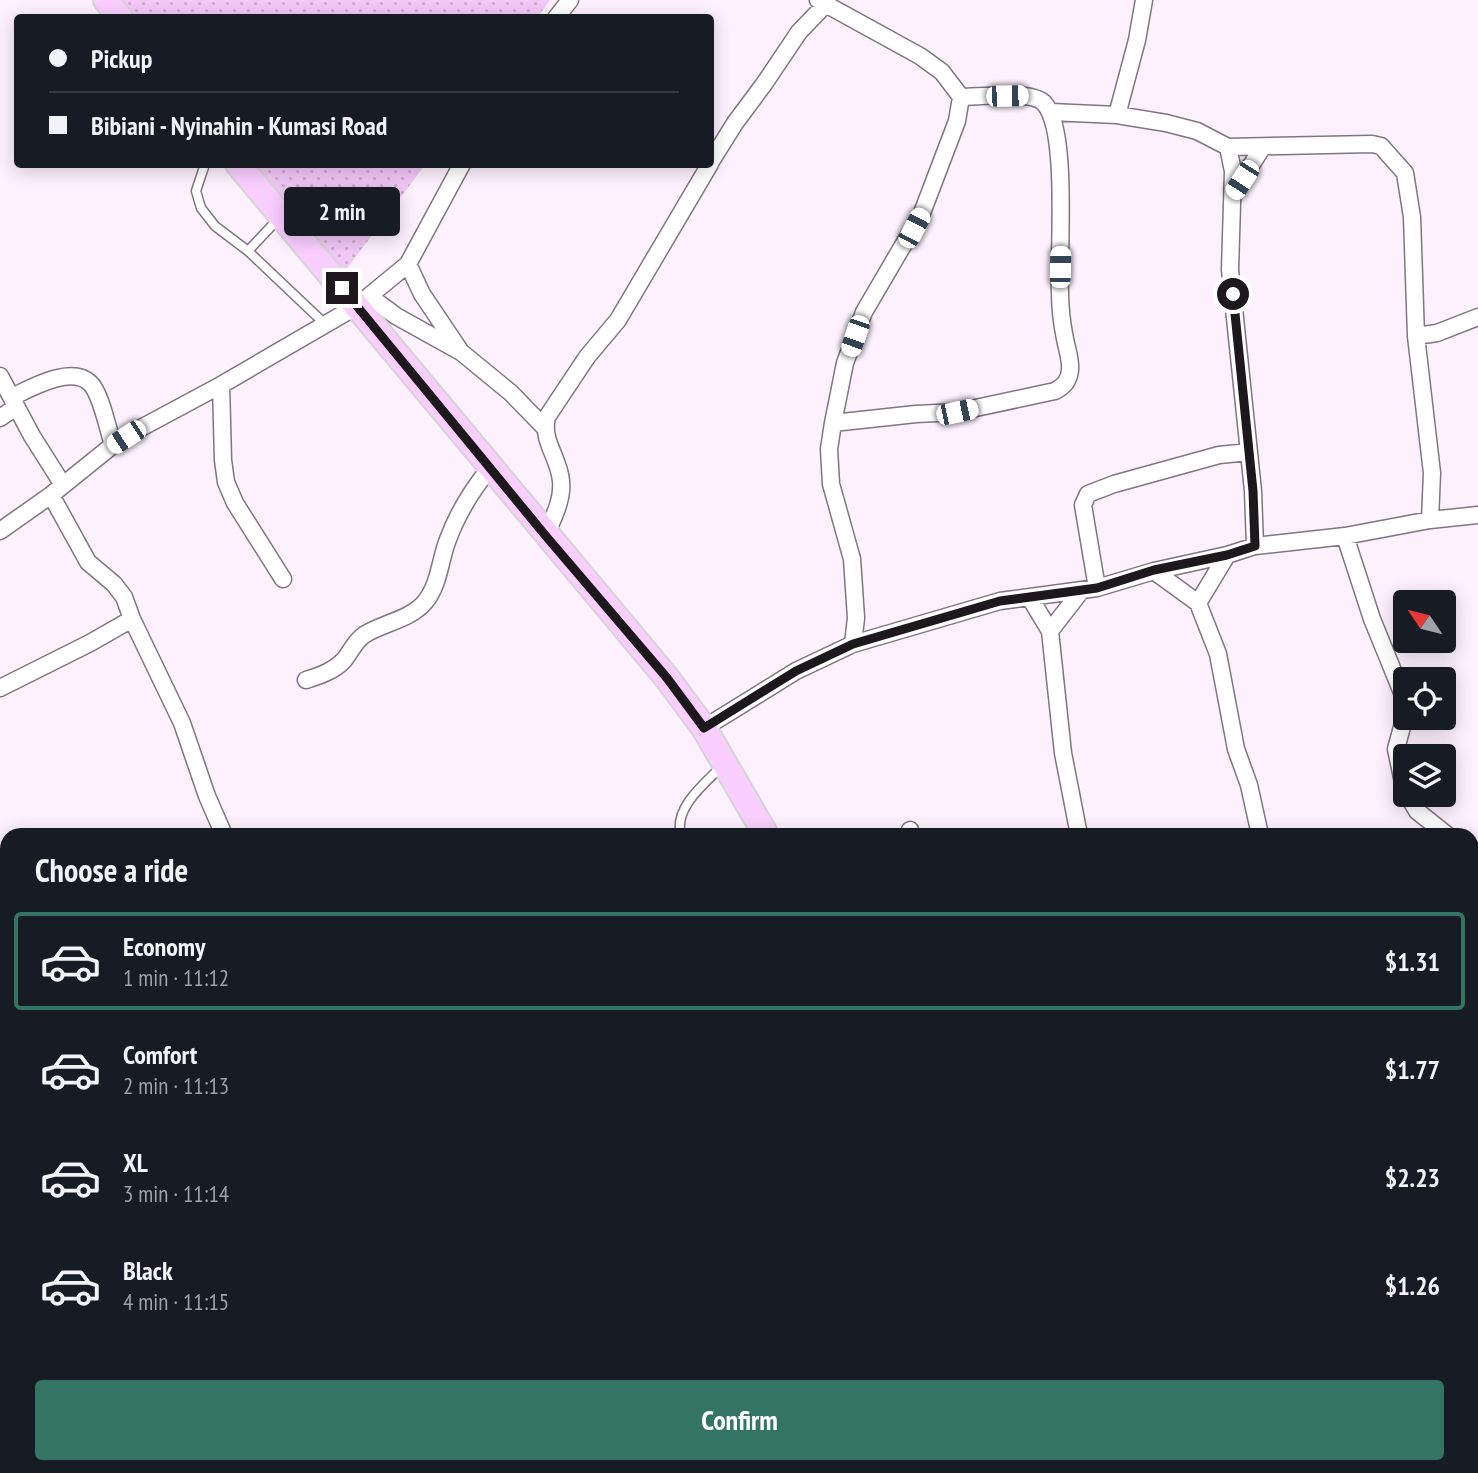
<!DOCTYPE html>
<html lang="en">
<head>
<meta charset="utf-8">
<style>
  body { margin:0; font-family:"PT Sans Narrow",sans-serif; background:#20242c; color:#f1f3f6; height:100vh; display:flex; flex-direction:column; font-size:26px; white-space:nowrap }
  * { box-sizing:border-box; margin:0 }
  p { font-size:23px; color:#9ea1a6 }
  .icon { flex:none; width:38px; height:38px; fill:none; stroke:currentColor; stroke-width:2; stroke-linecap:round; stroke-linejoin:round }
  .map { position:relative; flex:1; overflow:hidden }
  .sheet { position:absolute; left:0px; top:828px; width:1479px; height:646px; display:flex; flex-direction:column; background:#171b24; border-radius:21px 21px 0 0; box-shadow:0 4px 18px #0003 }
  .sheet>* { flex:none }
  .top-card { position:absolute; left:14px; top:14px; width:700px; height:154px; border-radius:7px; box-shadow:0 4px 18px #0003; display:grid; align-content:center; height:154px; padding:0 35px; background:#171b24 }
  .needle { width:46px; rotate:305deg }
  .controls { position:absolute; left:1393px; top:590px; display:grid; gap:14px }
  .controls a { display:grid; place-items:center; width:63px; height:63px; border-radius:7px; background:#171b24; box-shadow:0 4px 18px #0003; font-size:35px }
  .end { position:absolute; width:32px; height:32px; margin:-16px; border:9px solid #1c181c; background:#fff; box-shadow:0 0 0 4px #fff }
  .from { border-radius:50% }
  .bubble { position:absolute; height:49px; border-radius:7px; background:#171b24; box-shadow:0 4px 18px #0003; font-size:23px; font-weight:600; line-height:49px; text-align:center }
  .car { position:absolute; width:21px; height:42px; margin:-21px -10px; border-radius:9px; box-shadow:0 0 5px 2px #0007; background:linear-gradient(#fff 24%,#345 0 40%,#fff 0 76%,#345 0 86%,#fff 0) }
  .top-card b { display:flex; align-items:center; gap:24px; height:66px; font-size:26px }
  .top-card b+b { border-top:2px solid #363941 }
  .top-card i { width:18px; height:18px; background:#f1f3f6 }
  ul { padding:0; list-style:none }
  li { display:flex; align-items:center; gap:21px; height:98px; margin:0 14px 10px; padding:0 21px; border:4px solid transparent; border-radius:7px }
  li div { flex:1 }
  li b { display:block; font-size:26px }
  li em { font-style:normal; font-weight:600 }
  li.current { border-color:#337463 }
  li>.icon { width:63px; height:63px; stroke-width:1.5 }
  h2 { padding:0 35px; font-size:32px; line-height:84px }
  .cta { display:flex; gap:14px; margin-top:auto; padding:14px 35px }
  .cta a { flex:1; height:80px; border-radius:7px; background:#337463; color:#fff; font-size:28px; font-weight:600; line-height:80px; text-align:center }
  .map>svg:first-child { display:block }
  .grass { fill:url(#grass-dots) }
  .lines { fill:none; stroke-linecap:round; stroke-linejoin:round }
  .lane-casing { stroke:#807580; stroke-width:11 }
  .street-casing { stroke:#807580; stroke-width:19 }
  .primary-casing { stroke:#d6d5d6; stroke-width:28 }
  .lane { stroke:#fff; stroke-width:8 }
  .street { stroke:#fff; stroke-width:16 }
  .primary { stroke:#facefe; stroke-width:24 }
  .route { stroke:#1c181c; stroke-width:9 }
</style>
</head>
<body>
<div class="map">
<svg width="1478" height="1473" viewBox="0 0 1478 1473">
  <defs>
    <pattern id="grass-dots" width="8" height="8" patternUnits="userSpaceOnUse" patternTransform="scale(1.75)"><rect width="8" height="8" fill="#f2c8f6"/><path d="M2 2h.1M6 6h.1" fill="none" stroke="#cfabd2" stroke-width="1.8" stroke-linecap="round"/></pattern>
  </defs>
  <rect width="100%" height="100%" fill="#fdf1fd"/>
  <path class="grass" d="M122,0h428l-13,18h-401z
    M257,165h168l-80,106z
    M0,1318l7,2v146h945l1,7h-953z"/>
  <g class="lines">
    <g class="lane-casing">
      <path id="lane" d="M205,164l-9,27 5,17 14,18 33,25 77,73
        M248,251l31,-33
        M681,835c-8,-27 25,-53 41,-69"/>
    </g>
    <g class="street-casing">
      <path id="street" d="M818,0l102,56 22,16 19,25 -4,24 -35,92 -58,99 -19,51 -12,60 -4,26 2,35 21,75 4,59 -3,26
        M556,18l14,-18
        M1051,112l66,3 49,8 31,8 31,16 144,-3 9,2 24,27 7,44 4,119 16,137 -2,47
        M1117,115l20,-75 7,-40
        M1228,147l5,24 -3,99 23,221 2,55
        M710,163l25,-40 29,-39 35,-52 26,-27
        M1233,194l29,-46
        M408,264l14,30 39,58 50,41 34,35
        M369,296l27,20 63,35
        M1416,336l21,-3 41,-16
        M0,376l32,60 31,49
        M221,385l2,75 3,22 9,21 48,76
        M12,397c19,-9 59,-32 78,-14 11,10 18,47 23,62
        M0,418l16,-11
        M833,423l83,-9 41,-2 98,-21c9,-5 14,-10 15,-21 1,-10 -3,-21 -5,-31 -3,-15 -5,-32 -5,-47 -2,-40 9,-162 -16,-189 -13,-13 -64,-6 -83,-6
        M51,495l37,67 26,22 10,13 8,22 50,104 25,73 17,39
        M0,531l51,-36 62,-50 26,-16 82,-44 136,-79 51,-42 54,-100
        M546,535c7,-17 17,-35 15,-54 -2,-24 -20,-40 -14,-64l40,-60 31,-37 92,-156
        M1345,536l27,83 33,81
        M1154,571l44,32 20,51 18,95 13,36 11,50
        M1097,588l-14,-83 5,-11 26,-10 105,-29 30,-3
        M1030,598l20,33 13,122 16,82
        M1198,603l29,-48
        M1050,631l31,-40
        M306,680c13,-4 28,-9 38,-20 7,-8 10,-18 20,-25 18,-12 46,-15 61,-33 14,-17 15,-41 22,-60 10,-28 24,-51 43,-74
        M0,688l90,-45 42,-24
        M1405,716l-9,33 9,43
        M704,728l92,-57 57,-27 147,-43 97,-13 57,-17 73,-16 28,-9 90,-10 85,-16 48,-5
        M1407,794l10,17 30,24
        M910,830l1,5
        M1472,851l6,4
        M0,925l7,-4
        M1472,998l6,-14
        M1472,1036l6,2
        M0,1052h7
        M1472,1304l6,2"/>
    </g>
    <g class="primary-casing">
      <path id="primary" d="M106,0l14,18
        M238,164l429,514 37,50 62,107
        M967,1466l1,7"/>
    </g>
    <use href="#lane" class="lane"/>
    <use href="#street" class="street"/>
    <use href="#primary" class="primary"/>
  </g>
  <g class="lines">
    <path class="route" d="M342,288l203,247 122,143 37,50 92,-57 57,-27 147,-43 97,-13 57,-18 73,-15 28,-9 -2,-55 -20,-197"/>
  </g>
</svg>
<div class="controls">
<a><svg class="needle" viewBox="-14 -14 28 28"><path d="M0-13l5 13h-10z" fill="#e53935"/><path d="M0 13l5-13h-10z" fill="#9ea1a6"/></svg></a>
<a><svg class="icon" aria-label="locate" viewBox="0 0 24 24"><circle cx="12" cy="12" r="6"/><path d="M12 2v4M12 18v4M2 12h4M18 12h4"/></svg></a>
<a><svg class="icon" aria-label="layers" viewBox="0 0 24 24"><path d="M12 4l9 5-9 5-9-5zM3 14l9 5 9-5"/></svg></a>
</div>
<i class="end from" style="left:1233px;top:294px"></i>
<i class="end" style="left:342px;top:288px"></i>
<div class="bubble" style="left:284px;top:187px;width:116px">2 min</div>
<i class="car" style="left:1007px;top:96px;rotate:89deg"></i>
<i class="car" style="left:1242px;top:180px;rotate:213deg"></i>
<i class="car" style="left:914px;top:228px;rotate:28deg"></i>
<i class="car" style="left:1060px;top:267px;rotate:1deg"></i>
<i class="car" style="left:855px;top:336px;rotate:199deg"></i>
<i class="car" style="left:957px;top:412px;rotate:78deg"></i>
<i class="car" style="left:126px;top:437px;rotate:237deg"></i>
<div class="top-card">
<b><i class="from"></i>Pickup</b>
<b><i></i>Bibiani - Nyinahin - Kumasi Road</b>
</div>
<section class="sheet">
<h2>Choose a ride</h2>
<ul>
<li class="current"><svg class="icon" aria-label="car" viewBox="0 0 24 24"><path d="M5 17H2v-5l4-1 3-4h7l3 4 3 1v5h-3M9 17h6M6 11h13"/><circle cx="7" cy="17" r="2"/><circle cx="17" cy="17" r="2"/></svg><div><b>Economy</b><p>1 min · 11:12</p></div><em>$1.31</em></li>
<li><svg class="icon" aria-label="car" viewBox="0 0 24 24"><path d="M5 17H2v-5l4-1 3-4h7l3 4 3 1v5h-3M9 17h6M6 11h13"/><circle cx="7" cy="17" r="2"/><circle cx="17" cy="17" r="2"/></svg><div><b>Comfort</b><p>2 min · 11:13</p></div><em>$1.77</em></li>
<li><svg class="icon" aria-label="car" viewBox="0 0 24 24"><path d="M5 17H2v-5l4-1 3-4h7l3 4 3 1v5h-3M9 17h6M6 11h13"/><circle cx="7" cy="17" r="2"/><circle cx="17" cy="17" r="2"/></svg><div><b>XL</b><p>3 min · 11:14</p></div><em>$2.23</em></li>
<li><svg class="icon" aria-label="car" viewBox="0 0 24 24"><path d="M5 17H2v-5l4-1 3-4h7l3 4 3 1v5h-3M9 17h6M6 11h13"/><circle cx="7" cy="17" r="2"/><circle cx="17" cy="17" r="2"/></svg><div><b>Black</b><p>4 min · 11:15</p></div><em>$1.26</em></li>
</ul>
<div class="cta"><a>Confirm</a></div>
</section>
</div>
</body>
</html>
